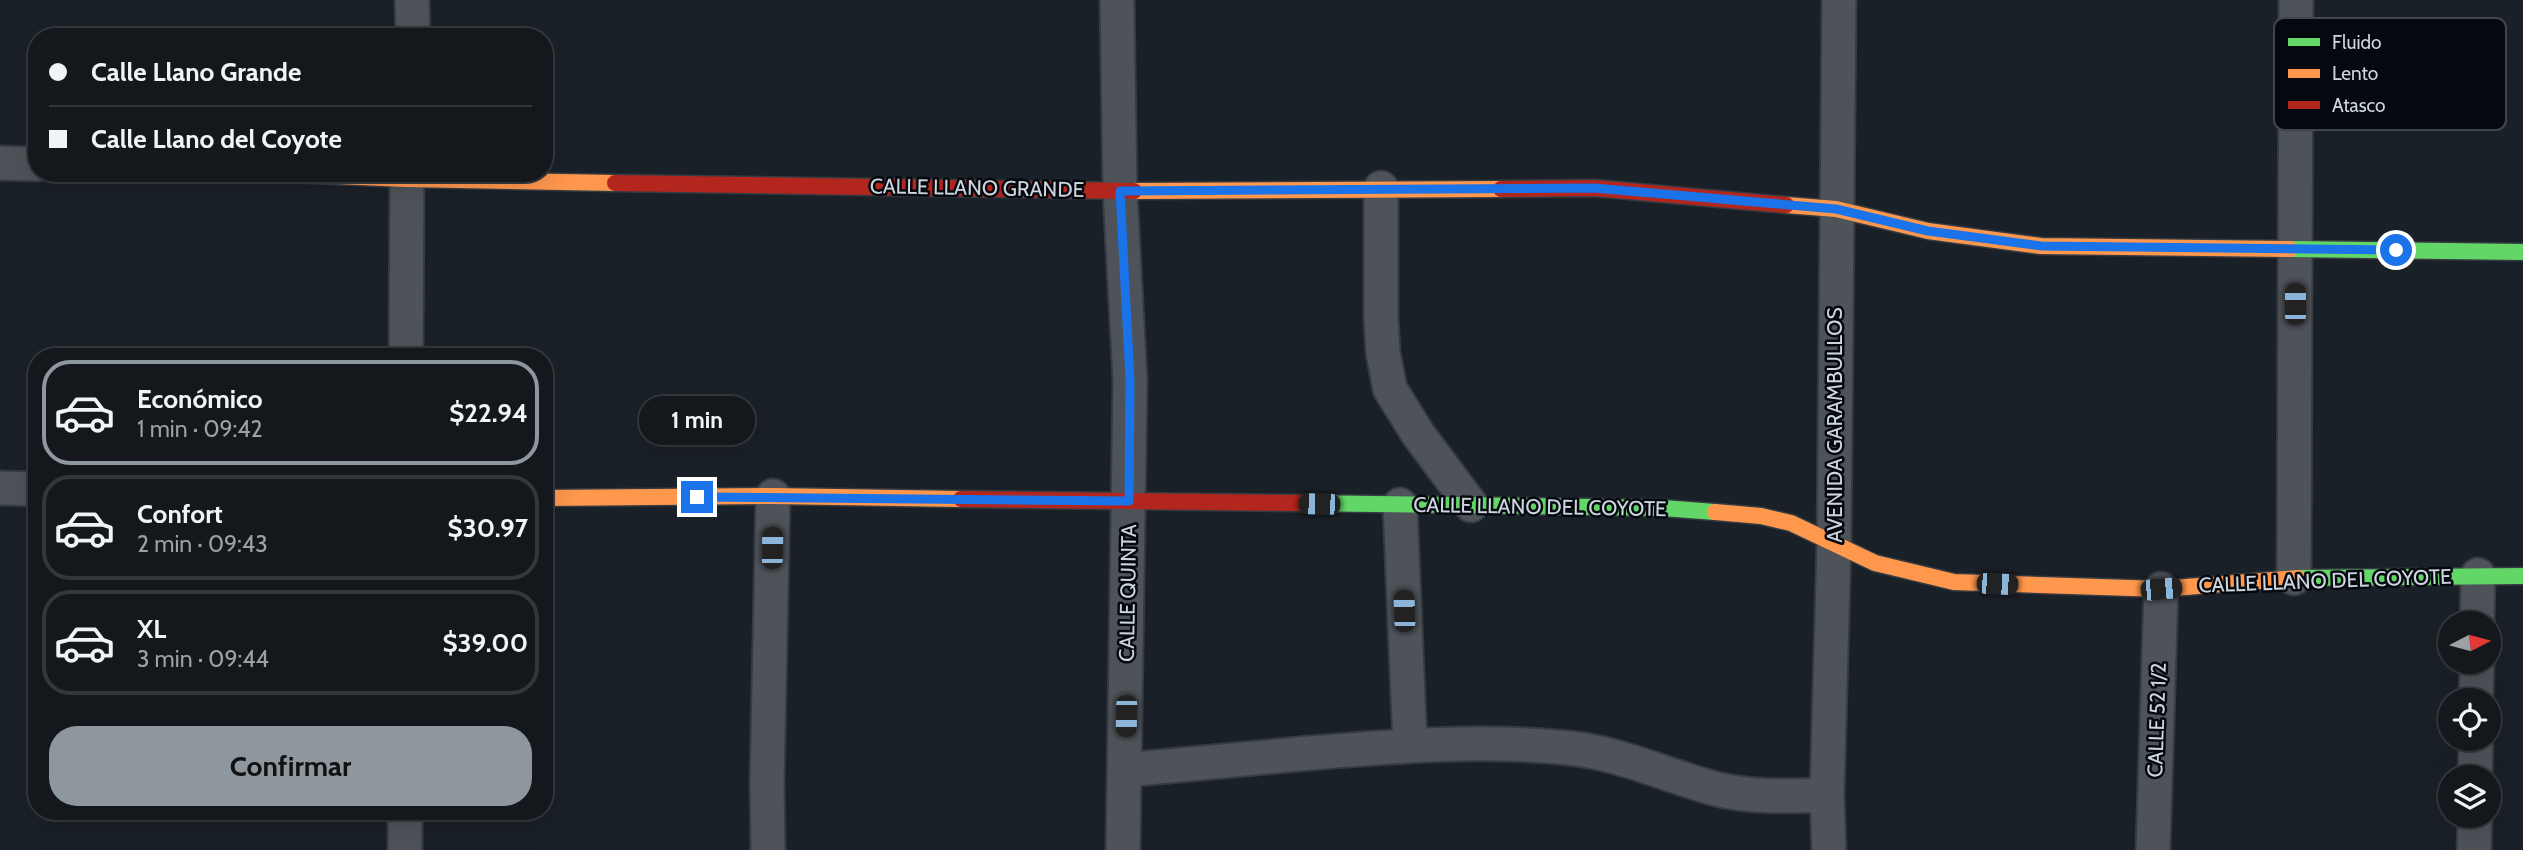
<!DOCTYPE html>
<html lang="es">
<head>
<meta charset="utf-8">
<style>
  body { margin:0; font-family:Cabin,sans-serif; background:#1d2126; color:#f1f3f6; height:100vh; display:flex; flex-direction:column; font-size:26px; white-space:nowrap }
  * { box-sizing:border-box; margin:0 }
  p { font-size:23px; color:#9da0a4 }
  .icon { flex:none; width:38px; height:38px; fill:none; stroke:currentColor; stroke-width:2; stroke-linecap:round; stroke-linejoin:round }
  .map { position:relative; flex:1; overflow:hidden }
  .panel { position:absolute; left:28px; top:348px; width:525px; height:472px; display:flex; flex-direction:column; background:#14181d; border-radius:28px; box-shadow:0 7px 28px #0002,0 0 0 2px #33373b }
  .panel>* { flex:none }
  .hud { position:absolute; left:28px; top:28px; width:525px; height:154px; border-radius:28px; box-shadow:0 7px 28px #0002,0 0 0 2px #33373b; display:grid; align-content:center; height:154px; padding:0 21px; background:#14181d }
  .needle { width:46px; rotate:84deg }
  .tools { position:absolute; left:2438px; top:611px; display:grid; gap:14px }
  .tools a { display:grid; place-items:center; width:63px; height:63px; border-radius:50%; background:#14181d; box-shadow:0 7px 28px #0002,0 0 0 2px #33373b; font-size:35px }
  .end { position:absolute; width:32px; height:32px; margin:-16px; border:9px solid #1a73e8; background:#fff; box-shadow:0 0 0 4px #fff }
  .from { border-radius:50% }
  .bubble { position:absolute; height:49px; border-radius:24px; background:#14181d; box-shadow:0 7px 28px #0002,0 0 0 2px #33373b; font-size:23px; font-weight:700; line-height:49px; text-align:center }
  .car { position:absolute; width:21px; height:42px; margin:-21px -10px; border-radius:9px; box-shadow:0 0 5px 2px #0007; background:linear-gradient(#222 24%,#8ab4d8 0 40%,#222 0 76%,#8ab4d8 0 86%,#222 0) }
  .hud b { display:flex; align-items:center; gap:24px; height:66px; font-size:26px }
  .hud b+b { border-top:2px solid #33373b }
  .hud i { width:18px; height:18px; background:#f1f3f6 }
  ul { padding:12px 0 0; list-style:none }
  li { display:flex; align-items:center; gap:21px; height:105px; margin:0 14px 10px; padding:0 7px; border:4px solid #33373b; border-radius:28px }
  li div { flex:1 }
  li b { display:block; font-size:26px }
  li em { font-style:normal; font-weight:700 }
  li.active { border-color:#8e969e }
  li>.icon { width:63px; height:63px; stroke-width:1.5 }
  .action { display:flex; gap:14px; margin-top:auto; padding:14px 21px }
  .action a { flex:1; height:80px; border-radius:28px; background:#8e969e; color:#111; font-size:28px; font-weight:700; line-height:80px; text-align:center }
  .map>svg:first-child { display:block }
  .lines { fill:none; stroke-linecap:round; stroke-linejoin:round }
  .street-casing { stroke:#363b41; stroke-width:37 }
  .fast-casing { stroke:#363b41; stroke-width:19 }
  .slow-casing { stroke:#363b41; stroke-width:19 }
  .jam-casing { stroke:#363b41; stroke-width:19 }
  .street { stroke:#4e5359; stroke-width:33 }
  .fast { stroke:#63d668; stroke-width:16 }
  .slow { stroke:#ff974d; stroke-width:16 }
  .jam { stroke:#b3261e; stroke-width:16 }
  .route { stroke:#1a73e8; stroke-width:9 }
  .labels { text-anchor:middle; stroke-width:5; stroke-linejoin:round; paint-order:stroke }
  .street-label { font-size:21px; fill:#cdd6de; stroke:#05090f }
  .key { fill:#05090f; stroke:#41464d; stroke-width:2 }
  .key-label { font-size:19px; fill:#cdd6de }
</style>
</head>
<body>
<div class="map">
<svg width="2523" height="850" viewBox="0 0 2523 850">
  <rect width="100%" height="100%" fill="#1a2027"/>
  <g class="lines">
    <g class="street-casing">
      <path id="street" d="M412,0l1,37
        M1117,0l3,191 10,189 -7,470
        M0,163l37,1
        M1381,188v130l2,35 7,36 28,45 53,71
        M406,357l1,-184
        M0,488l37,1
        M1400,505l10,239
        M2294,578l2,-578
        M2477,623l1,-48
        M2476,700l1,-38
        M1125,770c62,-6 123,-11 185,-17 86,-7 172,-14 259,-5 51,5 98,28 147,41 37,9 73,7 111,6
        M2475,777l1,-39
        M405,850v-38
        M768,850l-1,-68 6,-286
        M1829,850l-2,-55 7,-252 5,-543
        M2153,850l8,-261
        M2474,850l1,-34"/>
    </g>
    <g class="fast-casing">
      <path id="fast" d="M2290,249l233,3
        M1300,503l363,5 52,4
        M2298,578l225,-2"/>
    </g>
    <g class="slow-casing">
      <path id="slow" d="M267,173l139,6 209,4
        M1134,191l367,-2
        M1786,205l50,4 92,22 113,15 249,3
        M544,498l229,-2 188,3
        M1715,512l46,4 30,7 84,40 79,19 207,7 137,-11"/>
    </g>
    <g class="jam-casing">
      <path id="jam" d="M615,183l519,8
        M1501,189l93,-1 192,17
        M961,499l339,4"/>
    </g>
    <use href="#street" class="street"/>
    <use href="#fast" class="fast"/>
    <use href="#slow" class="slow"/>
    <use href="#jam" class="jam"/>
  </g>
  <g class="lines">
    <path class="route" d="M697,497l432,4 1,-121 -10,-189 474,-3 242,21 92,22 113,15 355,4"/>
  </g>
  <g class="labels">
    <g class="street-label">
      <text transform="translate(977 188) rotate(1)" y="7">CALLE LLANO GRANDE</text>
      <text transform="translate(1835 425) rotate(-90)" y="7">AVENIDA GARAMBULLOS</text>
      <text transform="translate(1540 507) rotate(1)" y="7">CALLE LLANO DEL COYOTE</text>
      <text transform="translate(2325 581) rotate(-2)" y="7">CALLE LLANO DEL COYOTE</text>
      <text transform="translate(1128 593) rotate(-89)" y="7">CALLE QUINTA</text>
      <text transform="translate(2157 720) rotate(-88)" y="7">CALLE 52 1/2</text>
    </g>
  </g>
  <rect x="2274" y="18" width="232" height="112" rx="10" class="key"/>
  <rect x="2288" y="38" width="32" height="8" fill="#63d668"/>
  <rect x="2288" y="69" width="32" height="9" fill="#ff974d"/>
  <rect x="2288" y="101" width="32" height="8" fill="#b3261e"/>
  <g class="key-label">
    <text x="2332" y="49">Fluido</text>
    <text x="2332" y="80">Lento</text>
    <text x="2332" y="112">Atasco</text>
  </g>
</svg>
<div class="tools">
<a><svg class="needle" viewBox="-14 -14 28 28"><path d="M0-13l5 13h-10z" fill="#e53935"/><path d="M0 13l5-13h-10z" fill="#9da0a4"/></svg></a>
<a><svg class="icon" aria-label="locate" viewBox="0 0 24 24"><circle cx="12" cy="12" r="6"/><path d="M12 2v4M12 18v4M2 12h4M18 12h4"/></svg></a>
<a><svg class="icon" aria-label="layers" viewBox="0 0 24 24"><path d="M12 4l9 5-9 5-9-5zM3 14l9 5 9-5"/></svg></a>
</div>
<i class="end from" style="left:2396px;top:250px"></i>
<i class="end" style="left:697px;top:497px"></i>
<div class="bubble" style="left:639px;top:396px;width:116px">1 min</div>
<i class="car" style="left:2295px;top:304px;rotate:0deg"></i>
<i class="car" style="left:1319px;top:504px;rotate:271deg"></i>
<i class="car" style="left:772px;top:548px;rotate:1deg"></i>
<i class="car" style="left:1997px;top:584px;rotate:92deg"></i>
<i class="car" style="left:2161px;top:589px;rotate:85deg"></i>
<i class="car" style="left:1404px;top:611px;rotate:358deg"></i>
<i class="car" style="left:1126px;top:716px;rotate:181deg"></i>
<div class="hud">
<b><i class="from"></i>Calle Llano Grande</b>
<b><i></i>Calle Llano del Coyote</b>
</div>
<section class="panel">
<ul>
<li class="active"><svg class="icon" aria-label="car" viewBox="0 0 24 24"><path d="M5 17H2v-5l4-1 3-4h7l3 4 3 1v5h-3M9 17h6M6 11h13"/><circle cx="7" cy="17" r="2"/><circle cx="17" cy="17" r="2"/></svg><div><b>Económico</b><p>1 min · 09:42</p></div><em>$22.94</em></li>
<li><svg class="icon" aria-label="car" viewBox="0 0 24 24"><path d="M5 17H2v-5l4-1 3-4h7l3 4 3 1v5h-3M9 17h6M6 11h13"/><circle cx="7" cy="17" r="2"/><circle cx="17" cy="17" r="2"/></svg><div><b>Confort</b><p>2 min · 09:43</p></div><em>$30.97</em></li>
<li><svg class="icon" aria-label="car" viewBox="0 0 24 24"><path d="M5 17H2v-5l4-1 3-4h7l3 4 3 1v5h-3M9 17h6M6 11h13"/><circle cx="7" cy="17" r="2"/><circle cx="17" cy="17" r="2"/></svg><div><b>XL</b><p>3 min · 09:44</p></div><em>$39.00</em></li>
</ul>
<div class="action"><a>Confirmar</a></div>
</section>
</div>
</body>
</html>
